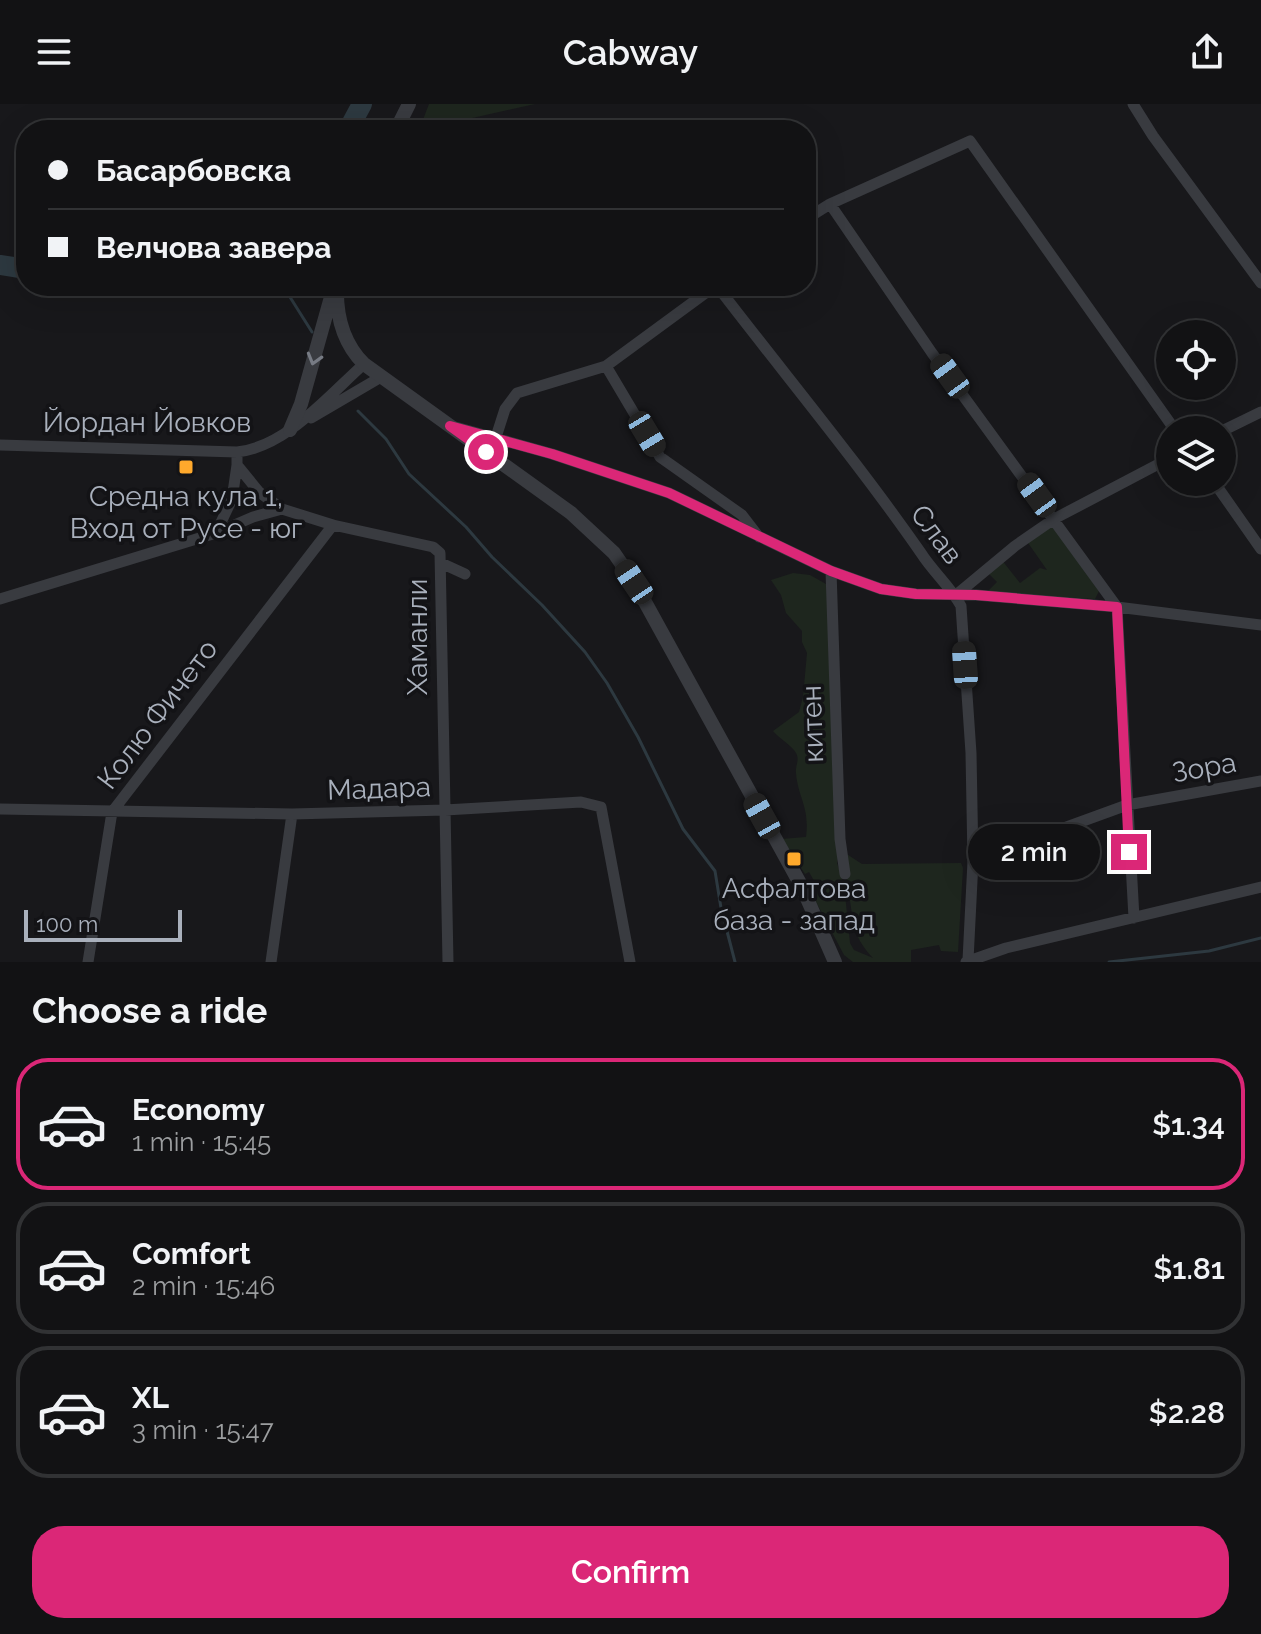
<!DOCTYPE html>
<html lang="en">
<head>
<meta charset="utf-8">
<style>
  body { margin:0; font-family:Raleway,sans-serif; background:#1f2022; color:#f1f3f6; height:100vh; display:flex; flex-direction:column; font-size:30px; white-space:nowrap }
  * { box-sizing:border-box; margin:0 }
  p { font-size:26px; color:#9c9ea0 }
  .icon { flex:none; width:44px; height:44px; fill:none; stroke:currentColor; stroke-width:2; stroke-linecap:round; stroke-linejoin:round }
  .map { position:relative; height:858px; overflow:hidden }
  .panel { display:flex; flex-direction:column; background:#121214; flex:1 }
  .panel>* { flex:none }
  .top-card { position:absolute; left:16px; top:16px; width:800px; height:176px; border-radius:32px; box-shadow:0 8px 32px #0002,0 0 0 2px #313234; display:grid; align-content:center; height:176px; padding:0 32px; background:#121214 }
  .fabs { position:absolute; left:1156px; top:216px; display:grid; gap:16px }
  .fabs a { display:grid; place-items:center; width:80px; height:80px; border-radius:50%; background:#121214; box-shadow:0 8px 32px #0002,0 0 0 2px #313234; font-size:40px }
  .scale { position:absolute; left:24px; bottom:20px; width:158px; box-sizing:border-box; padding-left:8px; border:4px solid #a9b0bc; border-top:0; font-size:22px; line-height:28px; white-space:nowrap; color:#a9b0bc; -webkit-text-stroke:6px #131316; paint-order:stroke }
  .end { position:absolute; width:36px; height:36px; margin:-18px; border:10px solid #db2777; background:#fff; box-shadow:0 0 0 4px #fff }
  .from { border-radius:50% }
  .bubble { position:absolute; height:56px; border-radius:28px; background:#121214; box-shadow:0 8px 32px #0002,0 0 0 2px #313234; font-size:26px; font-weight:600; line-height:56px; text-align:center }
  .car { position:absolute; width:24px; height:48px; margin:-24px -12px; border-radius:10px; box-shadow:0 0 6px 2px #0007; background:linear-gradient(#222 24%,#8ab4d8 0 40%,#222 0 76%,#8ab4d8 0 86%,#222 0) }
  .top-card b { display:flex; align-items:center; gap:28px; height:76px; font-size:30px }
  .top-card b+b { border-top:2px solid #313234 }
  .top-card i { width:20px; height:20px; background:#f1f3f6 }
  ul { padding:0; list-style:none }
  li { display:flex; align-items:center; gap:24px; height:132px; margin:0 16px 12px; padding:0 16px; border:4px solid #313234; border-radius:32px }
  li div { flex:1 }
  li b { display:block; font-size:30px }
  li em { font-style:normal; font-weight:600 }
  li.current { border-color:#db2777 }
  li>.icon { width:72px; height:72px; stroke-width:1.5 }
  h2 { padding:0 32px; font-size:36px; line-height:96px }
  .primary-button { display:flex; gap:16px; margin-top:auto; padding:16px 32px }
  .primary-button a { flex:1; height:92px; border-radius:32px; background:#db2777; color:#fff; font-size:32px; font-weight:600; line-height:92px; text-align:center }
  header { display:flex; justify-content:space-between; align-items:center; height:104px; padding:0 32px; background:#121214; font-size:36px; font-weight:600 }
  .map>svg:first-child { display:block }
  .green { fill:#1e261e }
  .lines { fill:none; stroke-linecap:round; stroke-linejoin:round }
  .stream { stroke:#2d3940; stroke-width:3 }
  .river { stroke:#2d3940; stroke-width:20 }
  .minor { stroke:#393b40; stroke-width:11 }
  .tertiary { stroke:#393b40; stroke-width:14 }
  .oneway { stroke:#777b84 }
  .route { stroke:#db2777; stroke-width:10 }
  .poi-dot { fill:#ffa92c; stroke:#131316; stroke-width:3 }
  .labels { text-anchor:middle; stroke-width:7; stroke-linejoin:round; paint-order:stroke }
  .street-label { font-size:28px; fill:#a9b0bc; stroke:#131316 }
  .poi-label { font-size:28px; fill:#a9b0bc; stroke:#131316 }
</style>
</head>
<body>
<header><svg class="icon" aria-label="menu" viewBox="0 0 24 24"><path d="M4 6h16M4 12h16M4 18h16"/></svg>Cabway<svg class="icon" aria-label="share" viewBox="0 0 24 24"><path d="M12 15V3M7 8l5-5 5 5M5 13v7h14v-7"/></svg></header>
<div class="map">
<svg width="1261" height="858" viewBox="0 0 1261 858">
  <rect width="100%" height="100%" fill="#18181b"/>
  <path class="green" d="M429,0h106l-116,26z
    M1051,419l48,68 -4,8 -109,-6 11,-11 -11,-11 15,-12 19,24 20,-15 7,2 -21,-30z
    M793,469l17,2 23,13 7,258 -3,17 7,21 6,59 4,7 19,8c-19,-21 -19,-30 -23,-57 -2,-17 -6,-33 -8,-50l20,13 99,-1 2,5 -5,84 -17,-1 -2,-6 -28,5v12h-58l-9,-7 -30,-57 -2,-9 5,-3 -8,-14 -4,2 -23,-35 24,-2c4,-30 -8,-39 -10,-64 -1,-7 4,-13 0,-20 -4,-7 -17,-15 -23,-22l26,-19 4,-15 4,-44 -5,-11v-11l-16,-18 -5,-18 -10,-15z"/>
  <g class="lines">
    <path class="stream" d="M283,182l29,46
      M358,307l28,28 23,35 57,53 26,30 50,48 43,47 22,31 31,54 45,92 32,42 6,37 14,54
      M1109,858l100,-11 52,-13"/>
    <path class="river" d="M348,26l14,-26
      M0,161l26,4"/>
    <path class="minor" d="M1133,0l20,32 108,147
      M830,100l102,149 185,254 17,311
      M806,115l24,-15 140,-63 205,289
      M717,182c68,89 140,175 204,267 12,19 30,34 40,53l10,147 2,108 -5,99
      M606,262l54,91 82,58 17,22
      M311,314l70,-41
      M455,323l97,27 117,39 162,78 50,18 35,5 60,1 141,12 144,18
      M1222,327l39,-19
      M496,333l9,-28 12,-16 89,-27 109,-80
      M0,341l237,7c49,-5 91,-56 127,-88
      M237,348v13l22,27 23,17 51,16 100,22 7,6 8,409
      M1214,378l47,67
      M216,429l37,-16 29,-8
      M441,459l24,11
      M831,467l9,268 5,35
      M956,491l59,-49 39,-27 116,-61
      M0,495l216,-66 16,-34 5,-34
      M0,705l292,5 153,-4 136,-8 20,5 29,155
      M973,757l154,-56 134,-24
      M88,858l24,-150 221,-287
      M271,858l21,-148
      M966,858l40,-14 255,-61"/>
    <path class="tertiary" d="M396,26l13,-26
      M337,182c-1,29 6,57 27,78l207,149 43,40 20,29 168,305 33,75
      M290,326l11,-26 32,-114"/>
  </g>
  <defs><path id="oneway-chevron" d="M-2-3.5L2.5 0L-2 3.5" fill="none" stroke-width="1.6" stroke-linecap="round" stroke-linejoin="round" transform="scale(2)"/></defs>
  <use class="oneway" href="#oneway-chevron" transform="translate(314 255) rotate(106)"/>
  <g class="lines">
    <path class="route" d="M486,348l-36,-26 102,28 117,39 162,78 50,18 35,5 60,1 141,12 12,245"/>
  </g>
  <g class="poi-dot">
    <rect x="178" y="355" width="16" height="16" rx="4"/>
    <rect x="786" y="747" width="16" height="16" rx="4"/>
  </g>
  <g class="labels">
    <g class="street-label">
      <text x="147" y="328">Йордан Йовков</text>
      <text transform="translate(937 430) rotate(53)" y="10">Слав</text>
      <text transform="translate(417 533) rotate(-90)" y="10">Хаманли</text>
      <text transform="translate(157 610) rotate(-53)" y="10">Колю Фичето</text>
      <text transform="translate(812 620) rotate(-92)" y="10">китен</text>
      <text transform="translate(1204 663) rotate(-10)" y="10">Зора</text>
      <text transform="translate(379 684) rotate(-2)" y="10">Мадара</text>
    </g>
    <g class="poi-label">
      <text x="186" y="402">Средна кула 1,<tspan x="186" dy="32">Вход от Русе - юг</tspan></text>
      <text x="794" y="794">Асфалтова<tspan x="794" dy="32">база - запад</tspan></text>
    </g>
  </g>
</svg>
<div class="fabs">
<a><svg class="icon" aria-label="locate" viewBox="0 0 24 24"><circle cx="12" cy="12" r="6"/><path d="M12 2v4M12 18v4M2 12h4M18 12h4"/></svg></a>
<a><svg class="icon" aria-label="layers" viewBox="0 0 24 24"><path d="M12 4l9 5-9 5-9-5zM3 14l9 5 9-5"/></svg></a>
</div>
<div class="scale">100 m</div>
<i class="end from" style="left:486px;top:348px"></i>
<i class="end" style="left:1129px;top:748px"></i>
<div class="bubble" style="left:968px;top:720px;width:132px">2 min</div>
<i class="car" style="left:950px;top:272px;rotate:324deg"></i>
<i class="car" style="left:647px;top:330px;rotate:149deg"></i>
<i class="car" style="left:1037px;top:391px;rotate:324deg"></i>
<i class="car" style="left:634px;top:478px;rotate:326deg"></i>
<i class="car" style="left:965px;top:561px;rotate:356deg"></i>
<i class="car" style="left:762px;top:712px;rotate:331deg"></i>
<div class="top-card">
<b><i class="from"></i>Басарбовска</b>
<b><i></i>Велчова завера</b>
</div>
</div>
<section class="panel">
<h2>Choose a ride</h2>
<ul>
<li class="current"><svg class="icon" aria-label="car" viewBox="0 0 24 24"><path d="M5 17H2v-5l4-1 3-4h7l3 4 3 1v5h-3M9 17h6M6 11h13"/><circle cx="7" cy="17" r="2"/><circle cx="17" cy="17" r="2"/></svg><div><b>Economy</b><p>1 min · 15:45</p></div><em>$1.34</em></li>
<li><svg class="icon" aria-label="car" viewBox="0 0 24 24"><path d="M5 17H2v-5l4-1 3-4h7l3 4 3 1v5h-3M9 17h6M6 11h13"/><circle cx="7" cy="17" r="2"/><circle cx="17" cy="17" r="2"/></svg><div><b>Comfort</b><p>2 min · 15:46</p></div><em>$1.81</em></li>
<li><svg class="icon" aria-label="car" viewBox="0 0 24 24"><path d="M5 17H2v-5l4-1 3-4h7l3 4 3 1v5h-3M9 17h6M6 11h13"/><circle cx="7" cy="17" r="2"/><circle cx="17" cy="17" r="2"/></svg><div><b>XL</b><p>3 min · 15:47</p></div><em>$2.28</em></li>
</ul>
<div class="primary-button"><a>Confirm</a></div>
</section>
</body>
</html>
